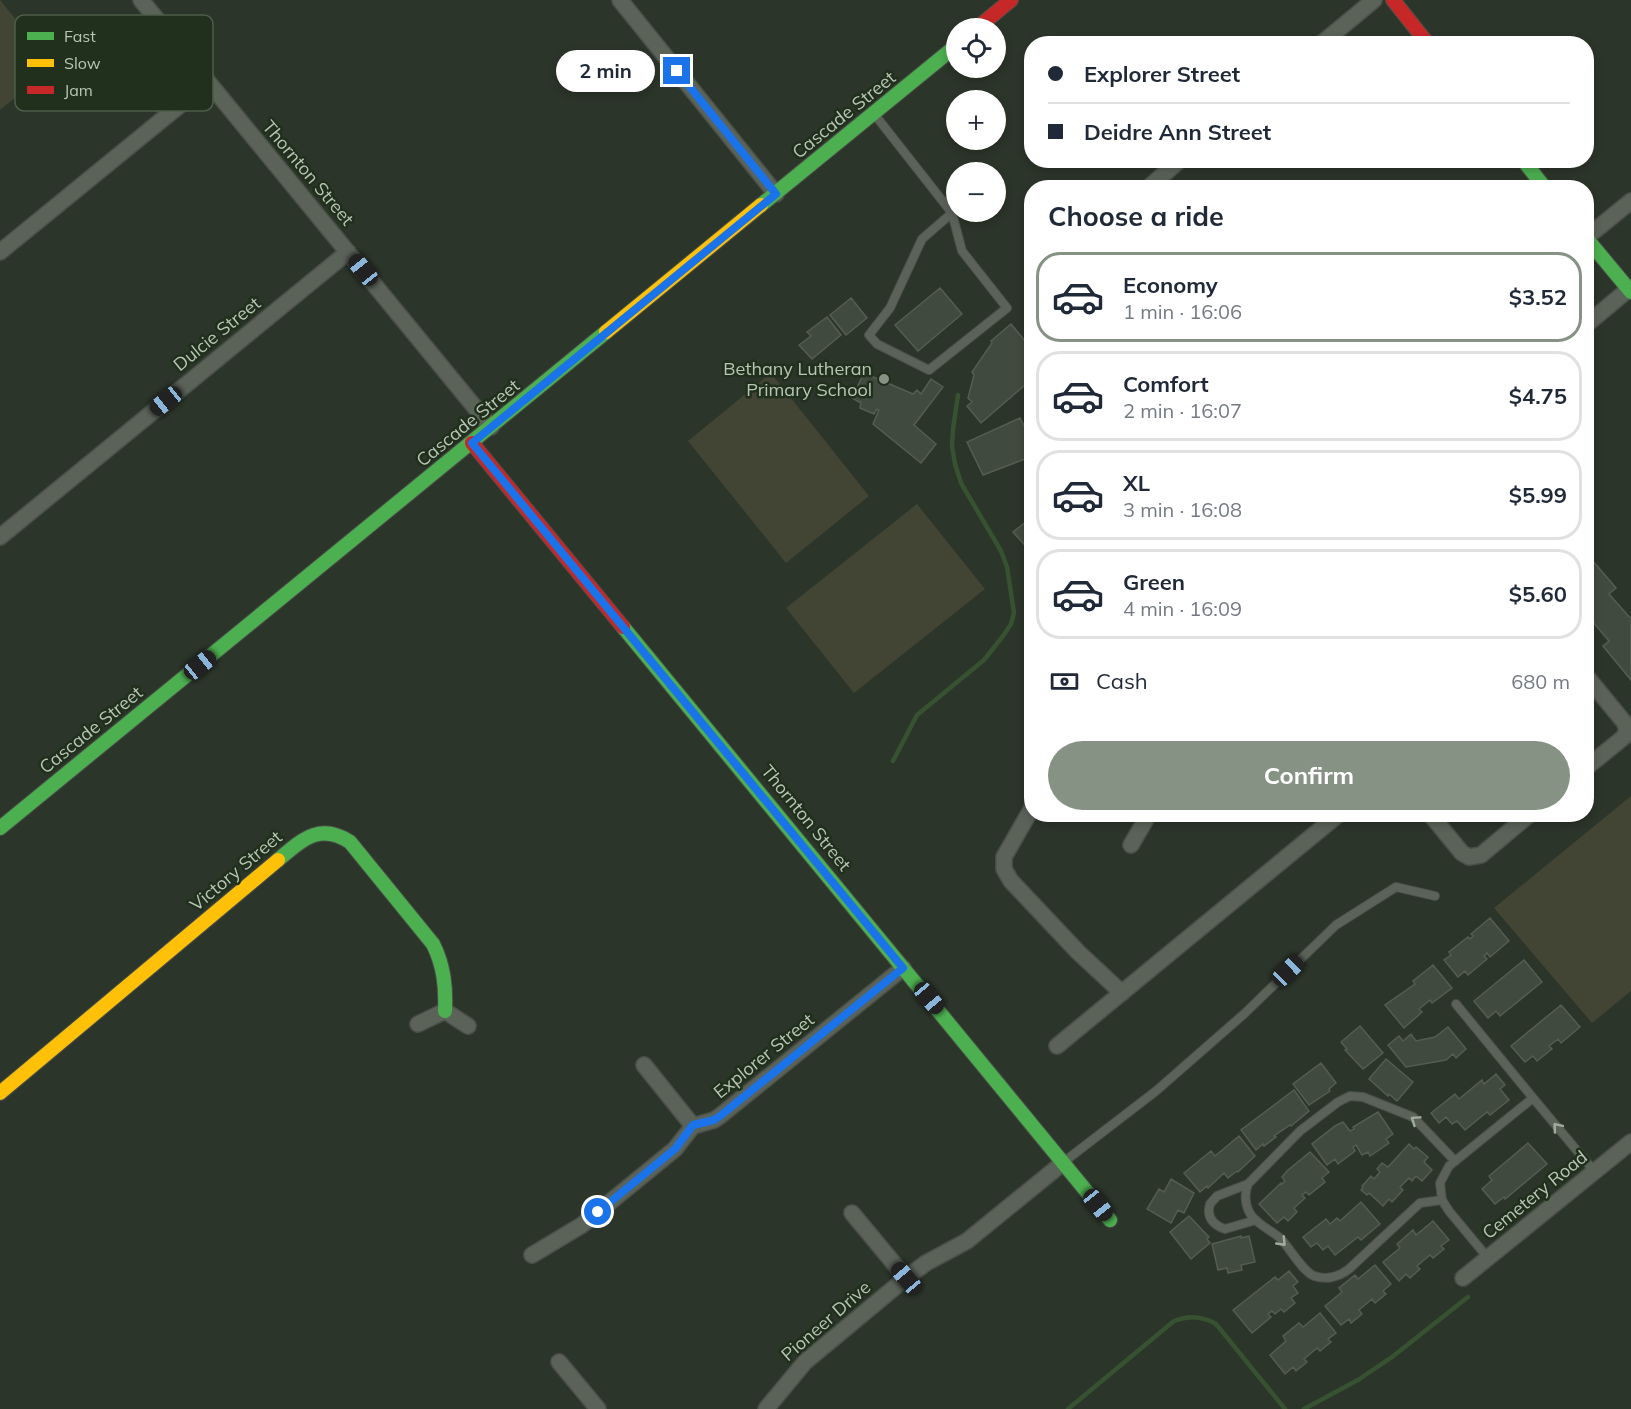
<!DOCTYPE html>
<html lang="en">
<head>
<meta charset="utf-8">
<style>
  body { margin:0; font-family:Mulish,sans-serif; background:#f6f6f7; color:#1f2937; height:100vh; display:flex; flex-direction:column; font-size:22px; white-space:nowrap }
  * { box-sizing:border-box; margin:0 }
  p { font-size:20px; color:#747a83 }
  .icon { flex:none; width:33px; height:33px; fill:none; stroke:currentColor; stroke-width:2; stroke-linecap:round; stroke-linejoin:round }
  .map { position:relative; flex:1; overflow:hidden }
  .panel { position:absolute; left:1024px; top:180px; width:570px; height:642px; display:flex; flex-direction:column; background:#fff; border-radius:24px; box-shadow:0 3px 9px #0003 }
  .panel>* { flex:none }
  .banner { position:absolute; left:1024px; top:36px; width:570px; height:132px; border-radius:24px; box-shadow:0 3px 9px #0003; display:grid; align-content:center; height:132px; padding:0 24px; background:#fff }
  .buttons { position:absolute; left:946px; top:18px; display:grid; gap:12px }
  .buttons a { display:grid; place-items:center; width:60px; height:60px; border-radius:50%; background:#fff; box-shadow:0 3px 9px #0003; font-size:30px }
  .end { position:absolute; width:27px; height:27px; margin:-14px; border:8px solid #1a73e8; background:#fff; box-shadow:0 0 0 3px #fff }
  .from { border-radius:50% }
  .bubble { position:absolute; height:42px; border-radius:21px; background:#fff; box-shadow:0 3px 9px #0003; font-size:20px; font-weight:700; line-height:42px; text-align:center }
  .car { position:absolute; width:18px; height:36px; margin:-18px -9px; border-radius:8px; box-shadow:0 0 4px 2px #0007; background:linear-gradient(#222 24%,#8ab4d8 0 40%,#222 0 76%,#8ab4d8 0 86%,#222 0) }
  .banner b { display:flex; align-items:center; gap:21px; height:57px; font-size:22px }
  .banner b+b { border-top:2px solid #e0e1e3 }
  .banner i { width:15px; height:15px; background:#1f2937 }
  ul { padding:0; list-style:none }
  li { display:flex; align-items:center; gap:18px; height:90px; margin:0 12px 9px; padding:0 12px; border:3px solid #e0e1e3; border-radius:24px }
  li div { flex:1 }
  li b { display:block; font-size:22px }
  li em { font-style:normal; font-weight:700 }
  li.active { border-color:#869384 }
  li>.icon { width:54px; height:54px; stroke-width:1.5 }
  h2 { padding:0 24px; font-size:27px; line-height:72px }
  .pay { display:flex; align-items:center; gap:15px; height:66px; padding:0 24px; font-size:22px }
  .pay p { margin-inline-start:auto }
  .action { display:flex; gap:12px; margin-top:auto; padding:12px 24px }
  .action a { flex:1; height:69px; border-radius:36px; background:#869384; color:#fff; font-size:24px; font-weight:700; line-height:69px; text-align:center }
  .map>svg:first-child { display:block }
  .green { fill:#424533 }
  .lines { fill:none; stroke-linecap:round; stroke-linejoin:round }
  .stream { stroke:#375230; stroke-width:4.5 }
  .building { fill:#414a3f; stroke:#545d51; stroke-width:1.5 }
  .lane-casing { stroke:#494f47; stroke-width:10 }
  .street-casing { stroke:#494f47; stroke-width:18 }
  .fast-casing { stroke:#494f47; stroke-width:16 }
  .slow-casing { stroke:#494f47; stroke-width:16 }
  .jam-casing { stroke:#494f47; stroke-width:16 }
  .lane { stroke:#5b6359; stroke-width:8 }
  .street { stroke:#5b6359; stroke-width:15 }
  .fast { stroke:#4caf50; stroke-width:14 }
  .slow { stroke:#ffc107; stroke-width:14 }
  .jam { stroke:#c62828; stroke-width:14 }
  .oneway { stroke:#a0ad9d }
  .route { stroke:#1a73e8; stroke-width:8 }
  .poi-dot { fill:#869384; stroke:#212f1d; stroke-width:2 }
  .labels { text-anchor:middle; stroke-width:5; stroke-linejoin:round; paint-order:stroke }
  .street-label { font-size:18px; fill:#b7c6b4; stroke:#212f1d }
  .poi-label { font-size:18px; fill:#b7c6b4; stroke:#212f1d; text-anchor:end }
  .key { fill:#212f1d; stroke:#4e5c4a; stroke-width:1.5 }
  .key-label { font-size:16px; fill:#b7c6b4 }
</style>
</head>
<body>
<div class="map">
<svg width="1631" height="1409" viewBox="0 0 1631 1409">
  <rect width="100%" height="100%" fill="#2c352a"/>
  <path class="green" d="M0,0l54,66 -54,44z
    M771,373l98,123 -83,67 -98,-122z
    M917,504l68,85 -131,104 -68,-85z
    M1631,796v195l-39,32 -98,-115z"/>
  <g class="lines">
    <path class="stream" d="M893,761l24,-46 67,-55 19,-24 8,-12 3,-11 -7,-46 -6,-16 -40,-68 -6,-19 -3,-18 1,-17 5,-34
      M1068,1409l106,-88c15,-6 28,-5 42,3l69,85
      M1304,1409l54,-29 34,-23 76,-60"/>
  </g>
  <path class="building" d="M1405,160h12l-7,7z
    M940,288l22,26 -44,37 -23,-26z
    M851,298l16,20 -21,17 -16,-20z
    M827,317l14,18 -29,24 -13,-14 12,-9 -4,-4z
    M1011,324l19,23 -2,1 4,5v26l-51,44 -14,-17 5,-4 -4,-4 6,-23 -2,-3 20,-29 -1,-2z
    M864,373l49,21 4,-4 4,4 10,-15 12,8 -29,38 22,19 -15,19 -48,-39 6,-14 -2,-1 -3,5 -14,-6 1,-5 -9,-5z
    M1020,418l12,23v26l-7,-8 -42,16 -16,-33z
    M1032,517v36l-19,-21z
    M1587,554l29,34 -7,6 22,25v61l-28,-34 6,-5 -22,-26v-10l2,-2 -2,-2z
    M1490,918l19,23 -19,16 -3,-4 -3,3 3,3 -19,16 -3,-4 -7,6 -14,-17 7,-5 -2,-3 19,-15 2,2 3,-3 -2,-2z
    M1524,960l18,22 -42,34 -4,-5 -8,7 -14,-17z
    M1433,965l19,23 -20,15 -2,-3 -11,9 3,3 -18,16 -19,-23 30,-21 -2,-3z
    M1561,1005l19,22 -19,16 -3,-4 -9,7 3,3 -15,12 -4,-5 -8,6 -14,-16z
    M1360,1026l23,27 -20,16 -18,-19 2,-1 -6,-7z
    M1448,1027l18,22 -10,9 -3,-4 -7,6 -40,7 -18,-22 11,-9 4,5 8,-7 5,7 19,-4z
    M1386,1059l27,23 -16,19 -8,-7 -1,2 -19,-17z
    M1321,1063l15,20 -7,6 1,2 -21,14 -16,-21z
    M1496,1074l9,11 -5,4 9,11 -19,15 -3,-3 -22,18 -8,-9 -5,3 -6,-7 -7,6 -8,-10 24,-19 4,5 23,-19 2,4z
    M1294,1090l15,21 -18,15 -1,-1 -16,11 2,1 -12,9 -1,-2 -7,6 -15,-20z
    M1378,1112l15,22 -7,5 3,4 -19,13 -2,-4 -6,3 -6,-10 -3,2 2,4 -17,13 -3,-5 -8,6 -15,-21 23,-18 8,-4 7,9 4,-2 -1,-2z
    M1239,1136l16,20 -17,16 -1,-1 -9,7 -4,-5 -16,15 -1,-2 -7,6 -16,-19 27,-22 4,5z
    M1528,1143l19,21 -42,35 -1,-2 -9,7 -13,-15 10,-9 -3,-4z
    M1409,1144l5,5 2,-2 12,10 -4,5 8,8 -10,11 -6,-5 -4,5 -3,-3 -9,9 3,3 -11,12 -3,-3 -6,7 -14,-13 -2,2 -6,-5 2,-2 -1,-2 9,-10 3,3 6,-7 -3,-3 5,-6 6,4z
    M1310,1152l19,20 -7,6 3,4 -16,13 -3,-3 -4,3 3,3 -11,10 3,4 -9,9 -4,-4 -7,6 -18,-19 22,-21 1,1 3,-3 -3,-4 5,-6z
    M1171,1179l23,14 -10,20 -6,-3 -7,13 -24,-14 12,-20 5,3z
    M1361,1202l19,22 -19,16 -3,-3 -23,18 -7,-9 -5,4 -6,-7 -6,4 -8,-10 23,-18 4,5 7,-6 3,3z
    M1189,1216l20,21 -2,2 3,4 -19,16 -21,-27z
    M1433,1221l16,19 -8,6 3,3 -11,9 -3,-3 -13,11 3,3 -10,9 -4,-4 -7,7 -16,-19 17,-14 -3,-4 16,-14 3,5z
    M1241,1236v2l8,-2 6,26 -14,3 1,5 -14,3 -1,-5 -9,2 -6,-26z
    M1375,1265l16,19 -8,7 3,3 -11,9 -3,-4 -13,11 3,4 -11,9 -2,-4 -8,6 -16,-19 17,-14 -3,-4 16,-13 3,4z
    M1289,1271l9,11 -5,4 5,7 -7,5 4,5 -11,9 -3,-3 -6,5 -3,-3 -4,3 3,3 -19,16 -19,-23 42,-33 3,3z
    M1320,1313l16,20 -8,6 3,3 -11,9 -3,-3 -13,11 3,3 -11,9 -3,-4 -8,7 -15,-19 16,-14 -3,-5 16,-13 4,4z"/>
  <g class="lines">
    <g class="lane-casing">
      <path id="lane" d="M875,115l77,98 10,38 45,57 -78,62 -52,-26 -8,-9 21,-27 32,-69 30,-26
        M1456,1004l77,94
        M1065,1161l91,-70 88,-77 92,-89 60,-38 39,9
        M1248,1184l-31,12 -7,8c-4,13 3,21 15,25l31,-9
        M1442,1200l-22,3 -71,66c-10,8 -23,11 -35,7 -12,-5 -24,-28 -34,-38 -9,-8 -22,-13 -29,-23 -6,-9 -7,-21 -3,-31l52,-53 38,-29 12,-6 13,1 50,20 42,44
        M1488,1258l-39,-47 -7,-11 -2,-17 9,-17 84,-68 61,73"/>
    </g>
    <g class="street-casing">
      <path id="street" d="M141,0l350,427
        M620,0l156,194
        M1321,44l53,-44
        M1148,188l32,-28
        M1587,237l44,-36
        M0,252l207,-169
        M1587,324l42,-35
        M0,537l348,-285
        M1587,677l37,45 3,7 -3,8 -37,30
        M1032,808l-28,49v12l7,12 67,71 44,41
        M1430,814l32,39 7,4 12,-2 49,-41
        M1131,845l18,-31
        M418,1024l27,-13 23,15
        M1057,1046l282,-232
        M644,1065l49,61
        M852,1213l54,65
        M532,1255l50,-30 93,-76 18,-23 21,-6 6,-4 183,-148
        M1463,1278l168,-136
        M559,1362l39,47
        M766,1409l39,-47 101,-84 20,-15 41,-22 97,-79"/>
    </g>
    <g class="fast-casing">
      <path id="fast" d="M1523,160l22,28
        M761,205l196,-160
        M1587,239l44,53
        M623,627l487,593
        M0,828l606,-496
        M278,860c24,-20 41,-38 72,-18l83,102c11,22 13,43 12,67"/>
    </g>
    <g class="slow-casing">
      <path id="slow" d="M606,332l155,-127
        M0,1093l278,-233"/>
    </g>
    <g class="jam-casing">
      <path id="jam" d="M1393,0l35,44
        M977,28l34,-28
        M472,443l151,184"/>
    </g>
    <use href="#lane" class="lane"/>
    <use href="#street" class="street"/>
    <use href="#fast" class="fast"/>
    <use href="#slow" class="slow"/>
    <use href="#jam" class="jam"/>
  </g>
  <defs><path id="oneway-chevron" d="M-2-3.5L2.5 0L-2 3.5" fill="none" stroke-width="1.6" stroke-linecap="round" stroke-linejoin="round" transform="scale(1.5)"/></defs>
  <g class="oneway">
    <use href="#oneway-chevron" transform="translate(1415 1120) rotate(-146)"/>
    <use href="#oneway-chevron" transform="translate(1557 1127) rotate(-130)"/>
    <use href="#oneway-chevron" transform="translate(1282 1242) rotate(46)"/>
  </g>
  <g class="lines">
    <path class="route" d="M598,1212l77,-63 18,-24 21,-5 6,-4 183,-148 -431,-525 304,-249 -99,-123"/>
  </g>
  <circle class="poi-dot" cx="884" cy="379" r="6"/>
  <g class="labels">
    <g class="street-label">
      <text transform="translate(844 115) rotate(-39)" y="6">Cascade Street</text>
      <text transform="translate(308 173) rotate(50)" y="6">Thornton Street</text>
      <text transform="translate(217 334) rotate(-39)" y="6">Dulcie Street</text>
      <text transform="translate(468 423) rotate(-39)" y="6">Cascade Street</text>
      <text transform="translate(91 730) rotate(-39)" y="6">Cascade Street</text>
      <text transform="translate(806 818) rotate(51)" y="6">Thornton Street</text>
      <text transform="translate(236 871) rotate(-40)" y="6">Victory Street</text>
      <text transform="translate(764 1056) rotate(-39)" y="6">Explorer Street</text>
      <text transform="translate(1535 1195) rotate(-39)" y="6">Cemetery Road</text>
      <text transform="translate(826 1321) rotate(-41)" y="6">Pioneer Drive</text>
    </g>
    <g class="poi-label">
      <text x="872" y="375">Bethany Lutheran<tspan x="872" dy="21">Primary School</tspan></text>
    </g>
  </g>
  <rect x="15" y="15" width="198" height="96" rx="9" class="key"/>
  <rect x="27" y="32" width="27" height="8" fill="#4caf50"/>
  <rect x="27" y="59" width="27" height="8" fill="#ffc107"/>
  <rect x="27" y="86" width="27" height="8" fill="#c62828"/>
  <g class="key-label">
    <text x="64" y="42">Fast</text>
    <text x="64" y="69">Slow</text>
    <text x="64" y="96">Jam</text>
  </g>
</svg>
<div class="buttons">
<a><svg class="icon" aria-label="locate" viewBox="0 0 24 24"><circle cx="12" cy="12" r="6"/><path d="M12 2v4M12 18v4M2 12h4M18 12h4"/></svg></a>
<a>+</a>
<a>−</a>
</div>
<i class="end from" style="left:598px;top:1212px"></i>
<i class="end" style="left:677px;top:71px"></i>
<div class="bubble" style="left:556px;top:50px;width:99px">2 min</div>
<i class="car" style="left:363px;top:270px;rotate:321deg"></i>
<i class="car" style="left:166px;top:401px;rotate:231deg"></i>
<i class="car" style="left:200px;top:665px;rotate:51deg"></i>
<i class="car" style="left:1288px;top:971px;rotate:46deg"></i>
<i class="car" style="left:929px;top:998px;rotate:140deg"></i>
<i class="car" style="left:1098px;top:1205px;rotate:141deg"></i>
<i class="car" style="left:906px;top:1278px;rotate:320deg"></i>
<div class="banner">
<b><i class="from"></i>Explorer Street</b>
<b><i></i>Deidre Ann Street</b>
</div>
<section class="panel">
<h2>Choose a ride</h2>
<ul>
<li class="active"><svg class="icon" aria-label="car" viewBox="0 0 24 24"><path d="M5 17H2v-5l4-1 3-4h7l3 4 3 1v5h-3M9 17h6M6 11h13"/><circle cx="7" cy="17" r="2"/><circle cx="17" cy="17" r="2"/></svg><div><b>Economy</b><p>1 min · 16:06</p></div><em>$3.52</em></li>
<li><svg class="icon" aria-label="car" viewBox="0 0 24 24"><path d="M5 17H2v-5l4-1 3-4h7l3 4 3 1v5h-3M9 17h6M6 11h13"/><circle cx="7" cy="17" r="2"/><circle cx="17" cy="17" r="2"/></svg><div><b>Comfort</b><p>2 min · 16:07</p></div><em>$4.75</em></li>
<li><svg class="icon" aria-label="car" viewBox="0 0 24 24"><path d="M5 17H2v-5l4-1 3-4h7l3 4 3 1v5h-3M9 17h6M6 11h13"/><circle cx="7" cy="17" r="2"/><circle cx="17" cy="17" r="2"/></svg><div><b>XL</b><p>3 min · 16:08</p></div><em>$5.99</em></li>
<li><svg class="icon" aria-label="car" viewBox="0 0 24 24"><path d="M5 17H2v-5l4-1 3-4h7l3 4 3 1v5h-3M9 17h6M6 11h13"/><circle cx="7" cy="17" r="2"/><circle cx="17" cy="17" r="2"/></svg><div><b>Green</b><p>4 min · 16:09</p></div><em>$5.60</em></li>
</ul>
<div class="pay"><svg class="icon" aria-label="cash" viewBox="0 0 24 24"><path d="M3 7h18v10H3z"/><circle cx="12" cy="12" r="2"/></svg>Cash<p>680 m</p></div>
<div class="action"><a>Confirm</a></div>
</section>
</div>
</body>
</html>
